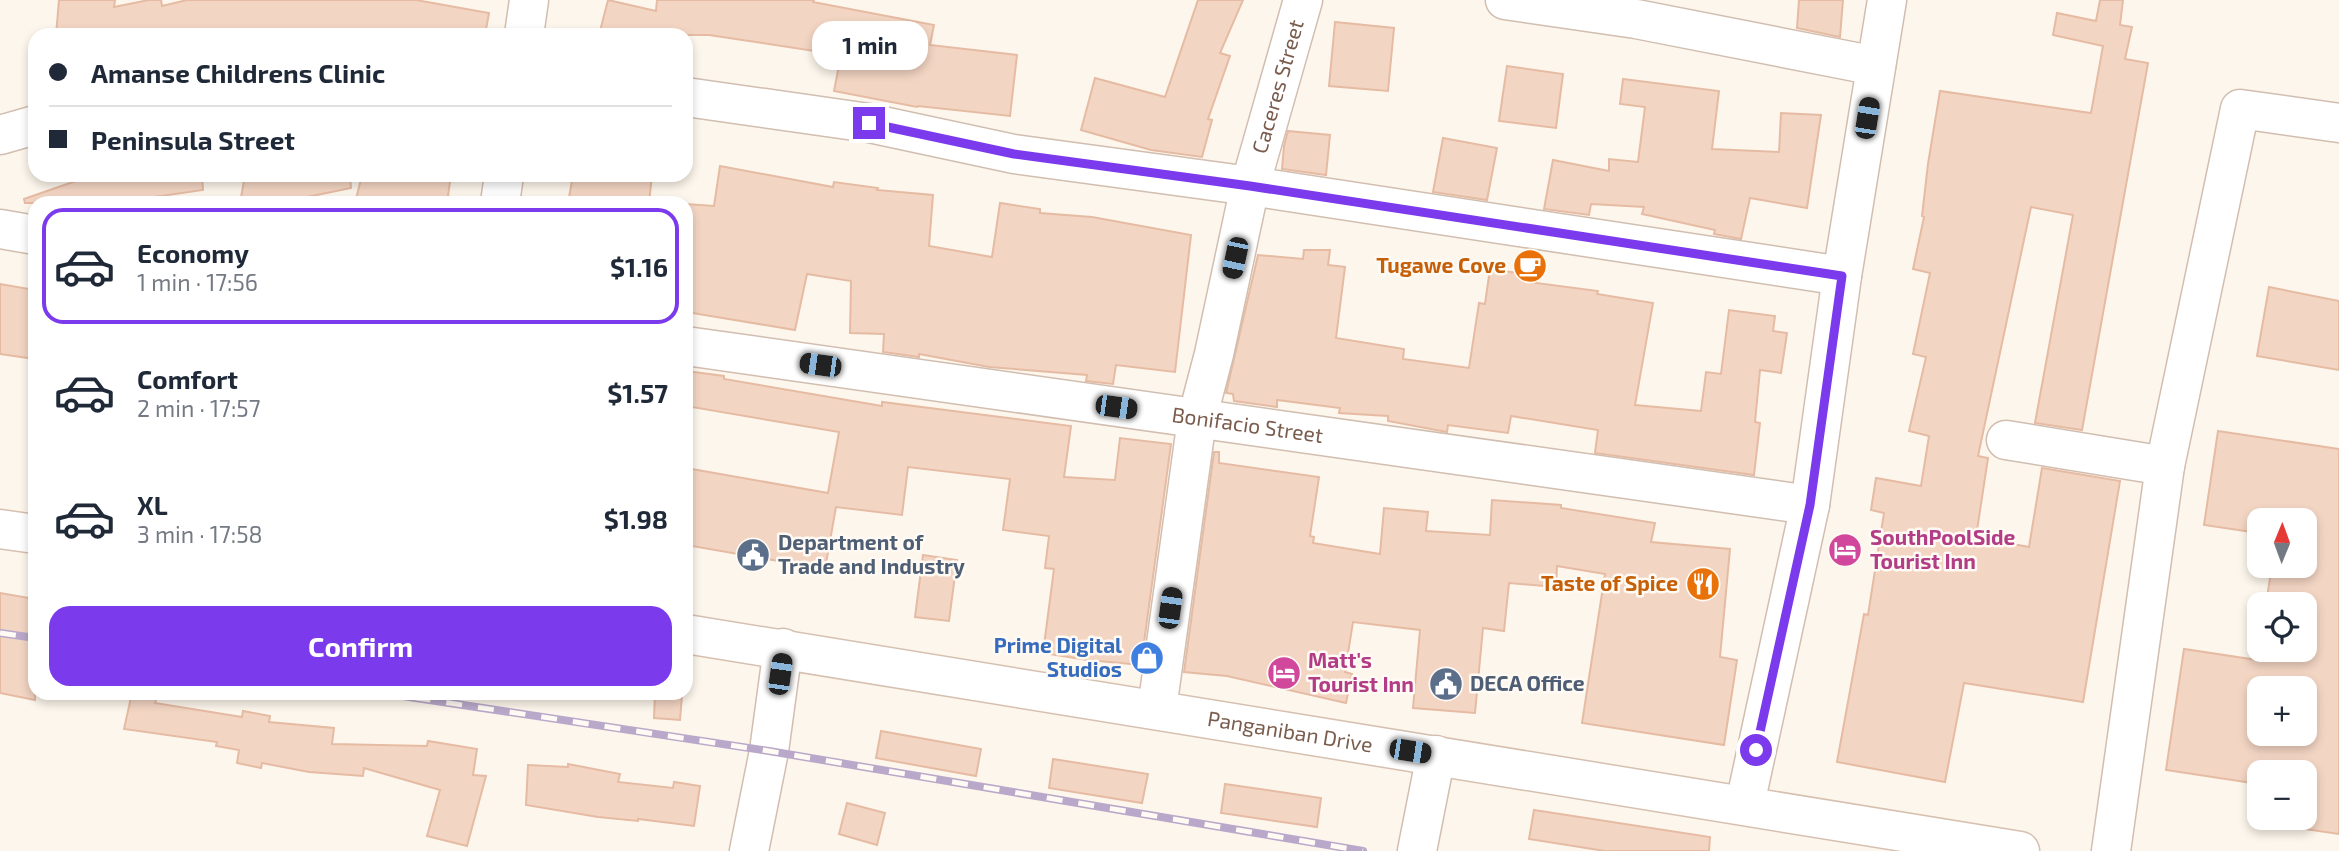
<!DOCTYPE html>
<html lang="en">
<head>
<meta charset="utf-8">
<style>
  body { margin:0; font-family:"Exo 2",sans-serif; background:#f6f6f7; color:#1f2937; height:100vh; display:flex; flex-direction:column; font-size:26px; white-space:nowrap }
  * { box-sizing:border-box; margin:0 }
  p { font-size:23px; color:#747a83 }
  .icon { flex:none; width:38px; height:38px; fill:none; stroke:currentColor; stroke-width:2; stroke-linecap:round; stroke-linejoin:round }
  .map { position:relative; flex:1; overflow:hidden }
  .side { position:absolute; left:28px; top:196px; width:665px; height:504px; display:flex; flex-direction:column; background:#fff; border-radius:21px; box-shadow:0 4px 10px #0003 }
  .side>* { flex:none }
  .top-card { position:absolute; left:28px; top:28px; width:665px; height:154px; border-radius:21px; box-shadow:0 4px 10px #0003; display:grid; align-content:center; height:154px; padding:0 21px; background:#fff }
  .needle { width:46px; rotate:1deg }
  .tools { position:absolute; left:2247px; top:508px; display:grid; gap:14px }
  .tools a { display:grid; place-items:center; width:70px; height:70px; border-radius:14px; background:#fff; box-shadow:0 4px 10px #0003; font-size:35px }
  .end { position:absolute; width:32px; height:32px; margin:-16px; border:9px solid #7c3aed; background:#fff; box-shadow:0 0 0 4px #fff }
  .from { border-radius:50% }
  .bubble { position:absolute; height:49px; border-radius:21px; background:#fff; box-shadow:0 4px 10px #0003; font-size:23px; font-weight:700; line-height:49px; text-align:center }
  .car { position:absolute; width:21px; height:42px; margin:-21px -10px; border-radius:9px; box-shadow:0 0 5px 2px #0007; background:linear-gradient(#222 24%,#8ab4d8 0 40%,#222 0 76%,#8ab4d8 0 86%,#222 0) }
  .top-card b { display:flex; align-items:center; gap:24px; height:66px; font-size:26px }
  .top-card b+b { border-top:2px solid #e0e1e3 }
  .top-card i { width:18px; height:18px; background:#1f2937 }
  ul { padding:12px 0 0; list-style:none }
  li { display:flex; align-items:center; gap:21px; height:116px; margin:0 14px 10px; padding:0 7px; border:4px solid transparent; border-radius:21px }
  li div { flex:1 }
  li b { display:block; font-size:26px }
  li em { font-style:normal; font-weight:700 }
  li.active { border-color:#7c3aed }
  li>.icon { width:63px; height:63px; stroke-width:1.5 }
  .primary-button { display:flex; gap:14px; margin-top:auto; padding:14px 21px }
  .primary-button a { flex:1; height:80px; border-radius:21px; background:#7c3aed; color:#fff; font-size:28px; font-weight:700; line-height:80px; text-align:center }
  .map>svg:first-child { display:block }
  .building { fill:#f3d5c3; stroke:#e6bba3; stroke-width:2; fill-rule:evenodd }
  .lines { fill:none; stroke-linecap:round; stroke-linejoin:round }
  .minor-casing { stroke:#d1beb0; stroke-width:41 }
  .tertiary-casing { stroke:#d1beb0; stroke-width:41 }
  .secondary-casing { stroke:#d6c0b0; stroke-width:41 }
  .minor { stroke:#fff; stroke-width:38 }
  .tertiary { stroke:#fff; stroke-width:38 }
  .secondary { stroke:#fff; stroke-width:38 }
  .rail-casing { stroke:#b9a8c9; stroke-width:8 }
  .rail { stroke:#fffaf3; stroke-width:5; stroke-dasharray:16; stroke-linecap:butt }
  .route { stroke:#7c3aed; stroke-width:9 }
  .labels { text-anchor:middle; stroke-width:5; stroke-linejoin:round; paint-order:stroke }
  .street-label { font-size:21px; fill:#7a5c4d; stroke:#fffaf3 }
  .food-label { font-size:21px; font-weight:bold; fill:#c56008; stroke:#fffaf3; text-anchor:end }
  .hotel-label { font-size:21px; font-weight:bold; fill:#b23c85; stroke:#fffaf3; text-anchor:start }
  .service-label { font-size:21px; font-weight:bold; fill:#4e5e75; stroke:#fffaf3; text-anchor:start }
  .shop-label { font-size:21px; font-weight:bold; fill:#366cbe; stroke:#fffaf3; text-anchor:end }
</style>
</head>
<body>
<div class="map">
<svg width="2339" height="851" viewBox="0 0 2339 851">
  <rect width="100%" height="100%" fill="#fdf6ec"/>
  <path class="building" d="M59,0h56l-1,7 35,-7h12l1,6 25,-6h229l73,13 -4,22h-429z
    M608,0l48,11 1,-11h157l-1,2 121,23 -4,20 87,10 -7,61 -92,-10 -1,1 -83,-16 7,-36 -132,-20h-110z
    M1198,0h45l-23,53 10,3 -22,63 4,1 -10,37 -51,-7 -70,-20 14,-52 70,19z
    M1799,0h44l-3,37 -43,-9z
    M2100,0h23l-3,25 12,2 -7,32 23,4 -66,367 -47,-7 38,-208 -42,-8 -53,249 10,2 -12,79 53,10 13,-79 78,13 -37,221 -119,-19 -19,99 -108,-20 27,-148 4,1 16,-102 -13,-3 5,-32 45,8 8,-50 -20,-5 17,-74 -13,-3 17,-81 -17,-4 11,-52 -2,-1 6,-52 12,-73 151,22 12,-67 -50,-11 4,-22 39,8z
    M1335,22l59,6 -6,63 -59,-5z
    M1507,66l56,8 -7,54 -57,-7z
    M1623,79l96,12 -7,58 67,3 2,-39 40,2 -14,93 -57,-10 -9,41 -27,-5 1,-4 -73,-16 2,-7 -53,-3 -2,11 -45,-6 9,-49 56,11v-12l29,3 7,-55 -25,-3z
    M1288,131l42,4 -4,40 -44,-6 2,-23z
    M1443,138l54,10 -10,52 -54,-8z
    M720,166l113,21 1,-5 44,6 -1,2 56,5 -4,51 63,11 8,-54 40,6v4l52,4 99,18 -16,137 -59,-7 -3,19 -27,-3 1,-6 -98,-8 -70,-13v3l-36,-5 1,-18 -34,-1 1,-52 -44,-7 -12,56 -109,-18v-108l28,2z
    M93,175h109l1,15 -90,13h-88l-1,-4z
    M245,175h105l1,13 -73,15h-38z
    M362,175h89l-4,28h-92z
    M573,175h79l-3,28h-81z
    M1304,250h26l-2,15 17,2 -9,71 68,11 -1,10 66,9 10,-65 6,1 5,-35 47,7 -1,7 62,8 -1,3 56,9 -18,102 66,6 5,-39 15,2 8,-64 46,6 -2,15 14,2 -6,40 -21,-3 -5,52 5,1 -6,52 -159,-22 3,-23 -87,-14 -3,17 -60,-8 -1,7 -59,-11v-5l-49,-3 1,-5 -63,-8v7l-43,-6 -1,-7 -7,-1 32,-138 45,4z
    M0,284l35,6v69l-35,-5z
    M2269,287l70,14v69l-82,-14z
    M686,371l38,5v3l158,27v-4l189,24 -7,51 51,3 5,-42 51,6 -30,221 -54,-5 -44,-7 11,-84 -9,-1 4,-32 -46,-6 7,-51 -102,-12 -6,48 -66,-8 -11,62 -139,-24v-77l142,25 11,-61 -153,-26z
    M2218,431l121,18v385l-48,-7 1,-10h13v-45h-46v12l-93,-14 18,-121 80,12 2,-12h39v-45h-39l6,-39h33v-45h-46v13l-55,-8zM2259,688h46v45h-46z
    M1214,452h5v11l100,14 -9,59 4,1 -1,6 67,11 4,-46 44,4 -2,19 64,4 2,-35 69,5v3l94,15 -4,19 79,7 -10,108 17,3 -13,85 -142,-22 23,-149 -48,-8 -1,21 -47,-4 -5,48 -21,-3 -8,85 -62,-5 7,-78 -67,-8 -8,50 7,2 -6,29 -119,-27 -43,-4z
    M923,555l34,5 -8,61 -34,-4z
    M0,593l35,6v101l-35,-7z
    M132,693h26l-3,10 87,14 1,-6 27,5 -1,6 65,6 -2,16 95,2 1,-5 49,8 -4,26 13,1 -19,70 -40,-10 13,-46 -76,-22 -1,8 -54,-4 -47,-9 -1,5 -24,-5 2,-13 -23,-4 1,-4 -93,-13z
    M655,693l27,2 -2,25 -26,-2z
    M881,731l100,18 -5,27 -100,-18z
    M1053,759l95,15 -6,29 -93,-15z
    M568,764l52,10 -2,8 55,6 1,-6 26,4 -6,40 -56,-7v2l-40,-4 -72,-12 2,-40 40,2z
    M1225,784l96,14 -4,29 -96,-14z
    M847,803l38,10 -8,32 -38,-11z
    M1534,810l176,27 -1,14h-104l-76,-12z"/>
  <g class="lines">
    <g class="minor-casing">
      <g id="minor">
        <path d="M1505,0l131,19 240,47"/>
        <path d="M686,97l183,26 145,31 236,32 592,90"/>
        <path d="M0,135l35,-10"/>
        <path d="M0,229l35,6"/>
        <path id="s1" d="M686,346l1124,159"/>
        <path d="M2006,440l159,26"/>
        <path id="s2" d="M1157,709l40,-290 17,-65 36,-168 53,-186"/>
        <path d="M1417,851l19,-96"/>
        <path d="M2111,851l54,-385 75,-357 99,14"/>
      </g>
    </g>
    <g class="tertiary-casing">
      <path id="tertiary" d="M524,35l5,-35
        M500,203l4,-28
        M1745,804l65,-299 32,-229 45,-276
        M749,851l20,-100 14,-103"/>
    </g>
    <g class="secondary-casing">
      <g id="secondary">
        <path d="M0,529l35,5"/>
        <path id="s3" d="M686,634l1334,217"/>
      </g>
    </g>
    <use href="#minor" class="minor"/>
    <use href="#tertiary" class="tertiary"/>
    <use href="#secondary" class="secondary"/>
    <g class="rail-casing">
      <path id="rail" d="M0,633l35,5
        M383,693l386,58 594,100"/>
    </g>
    <use href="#rail" class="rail"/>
  </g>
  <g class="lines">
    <path class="route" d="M869,123l145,31 236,32 592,90 -32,229 -54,245"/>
  </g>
  <defs>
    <g id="cafe-disc" transform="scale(1.75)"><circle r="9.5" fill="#e8710a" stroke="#fffaf3"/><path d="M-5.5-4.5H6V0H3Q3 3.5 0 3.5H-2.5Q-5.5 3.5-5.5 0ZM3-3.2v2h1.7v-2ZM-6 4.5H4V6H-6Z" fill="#fff"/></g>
    <g id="hotel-disc" transform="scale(1.75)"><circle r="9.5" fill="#d1479c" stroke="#fffaf3"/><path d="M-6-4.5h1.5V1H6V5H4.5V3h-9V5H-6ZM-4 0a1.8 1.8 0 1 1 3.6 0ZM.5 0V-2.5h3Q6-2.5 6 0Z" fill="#fff"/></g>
    <g id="civic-disc" transform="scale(1.75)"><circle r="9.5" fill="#5c6f8a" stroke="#fffaf3"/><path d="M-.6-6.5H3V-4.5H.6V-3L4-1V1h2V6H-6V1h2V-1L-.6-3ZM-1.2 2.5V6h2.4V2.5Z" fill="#fff"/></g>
    <g id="restaurant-disc" transform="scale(1.75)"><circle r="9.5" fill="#e8710a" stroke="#fffaf3"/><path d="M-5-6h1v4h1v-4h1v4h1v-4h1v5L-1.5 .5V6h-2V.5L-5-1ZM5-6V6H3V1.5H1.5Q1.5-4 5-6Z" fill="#fff"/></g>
    <g id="shop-disc" transform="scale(1.75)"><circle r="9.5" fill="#3f7fe0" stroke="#fffaf3"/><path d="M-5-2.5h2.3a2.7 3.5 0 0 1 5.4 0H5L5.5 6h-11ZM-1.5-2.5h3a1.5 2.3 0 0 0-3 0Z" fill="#fff"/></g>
  </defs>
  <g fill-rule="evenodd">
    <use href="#cafe-disc" x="1530" y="266"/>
    <use href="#hotel-disc" x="1845" y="550"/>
    <use href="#civic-disc" x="753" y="555"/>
    <use href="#restaurant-disc" x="1703" y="584"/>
    <use href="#shop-disc" x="1147" y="658"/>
    <use href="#hotel-disc" x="1284" y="673"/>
    <use href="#civic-disc" x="1446" y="684"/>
  </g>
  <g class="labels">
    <g class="street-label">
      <text dy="7" stroke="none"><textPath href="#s2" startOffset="635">Caceres Street</textPath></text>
      <text dy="7" stroke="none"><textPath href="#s1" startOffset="567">Bonifacio Street</textPath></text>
      <text dy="7" stroke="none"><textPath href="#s3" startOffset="612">Panganiban Drive</textPath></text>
    </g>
    <g class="food-label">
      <text x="1506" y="273">Tugawe Cove</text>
      <text x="1678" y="591">Taste of Spice</text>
    </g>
    <g class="hotel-label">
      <text x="1870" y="545">SouthPoolSide<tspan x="1870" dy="24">Tourist Inn</tspan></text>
      <text x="1308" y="668">Matt's<tspan x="1308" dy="24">Tourist Inn</tspan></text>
    </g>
    <g class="service-label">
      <text x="778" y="550">Department of<tspan x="778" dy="24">Trade and Industry</tspan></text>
      <text x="1470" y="691">DECA Office</text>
    </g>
    <g class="shop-label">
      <text x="1122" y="653">Prime Digital<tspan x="1122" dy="24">Studios</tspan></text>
    </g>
  </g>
</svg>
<div class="tools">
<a><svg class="needle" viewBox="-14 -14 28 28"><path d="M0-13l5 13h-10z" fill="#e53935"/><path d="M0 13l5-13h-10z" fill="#747a83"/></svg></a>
<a><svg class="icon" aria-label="locate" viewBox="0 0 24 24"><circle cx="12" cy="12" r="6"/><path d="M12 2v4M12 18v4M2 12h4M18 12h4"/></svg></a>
<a>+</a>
<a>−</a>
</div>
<i class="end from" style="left:1756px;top:750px"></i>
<i class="end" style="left:869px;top:123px"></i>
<div class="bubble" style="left:812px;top:21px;width:116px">1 min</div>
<i class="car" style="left:1867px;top:118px;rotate:9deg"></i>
<i class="car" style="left:1235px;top:258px;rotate:192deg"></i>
<i class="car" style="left:820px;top:365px;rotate:278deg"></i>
<i class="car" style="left:1116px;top:407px;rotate:98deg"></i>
<i class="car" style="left:1170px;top:608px;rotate:8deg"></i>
<i class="car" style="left:780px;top:674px;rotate:8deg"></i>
<i class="car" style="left:1410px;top:751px;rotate:99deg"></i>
<div class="top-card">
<b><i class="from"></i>Amanse Childrens Clinic</b>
<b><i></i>Peninsula Street</b>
</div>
<section class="side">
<ul>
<li class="active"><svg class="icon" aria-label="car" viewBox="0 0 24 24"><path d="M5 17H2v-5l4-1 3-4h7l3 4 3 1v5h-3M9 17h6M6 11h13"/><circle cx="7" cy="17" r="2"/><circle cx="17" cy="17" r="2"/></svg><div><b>Economy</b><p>1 min · 17:56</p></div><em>$1.16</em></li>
<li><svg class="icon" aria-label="car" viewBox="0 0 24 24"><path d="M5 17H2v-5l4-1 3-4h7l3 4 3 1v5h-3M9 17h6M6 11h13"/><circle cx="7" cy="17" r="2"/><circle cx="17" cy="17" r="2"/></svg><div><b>Comfort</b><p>2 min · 17:57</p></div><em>$1.57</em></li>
<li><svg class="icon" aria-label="car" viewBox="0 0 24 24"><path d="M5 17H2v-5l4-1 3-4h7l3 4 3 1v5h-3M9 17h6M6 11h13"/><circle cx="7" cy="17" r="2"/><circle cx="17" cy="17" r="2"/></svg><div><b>XL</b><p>3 min · 17:58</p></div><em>$1.98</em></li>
</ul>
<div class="primary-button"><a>Confirm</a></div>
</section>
</div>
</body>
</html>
